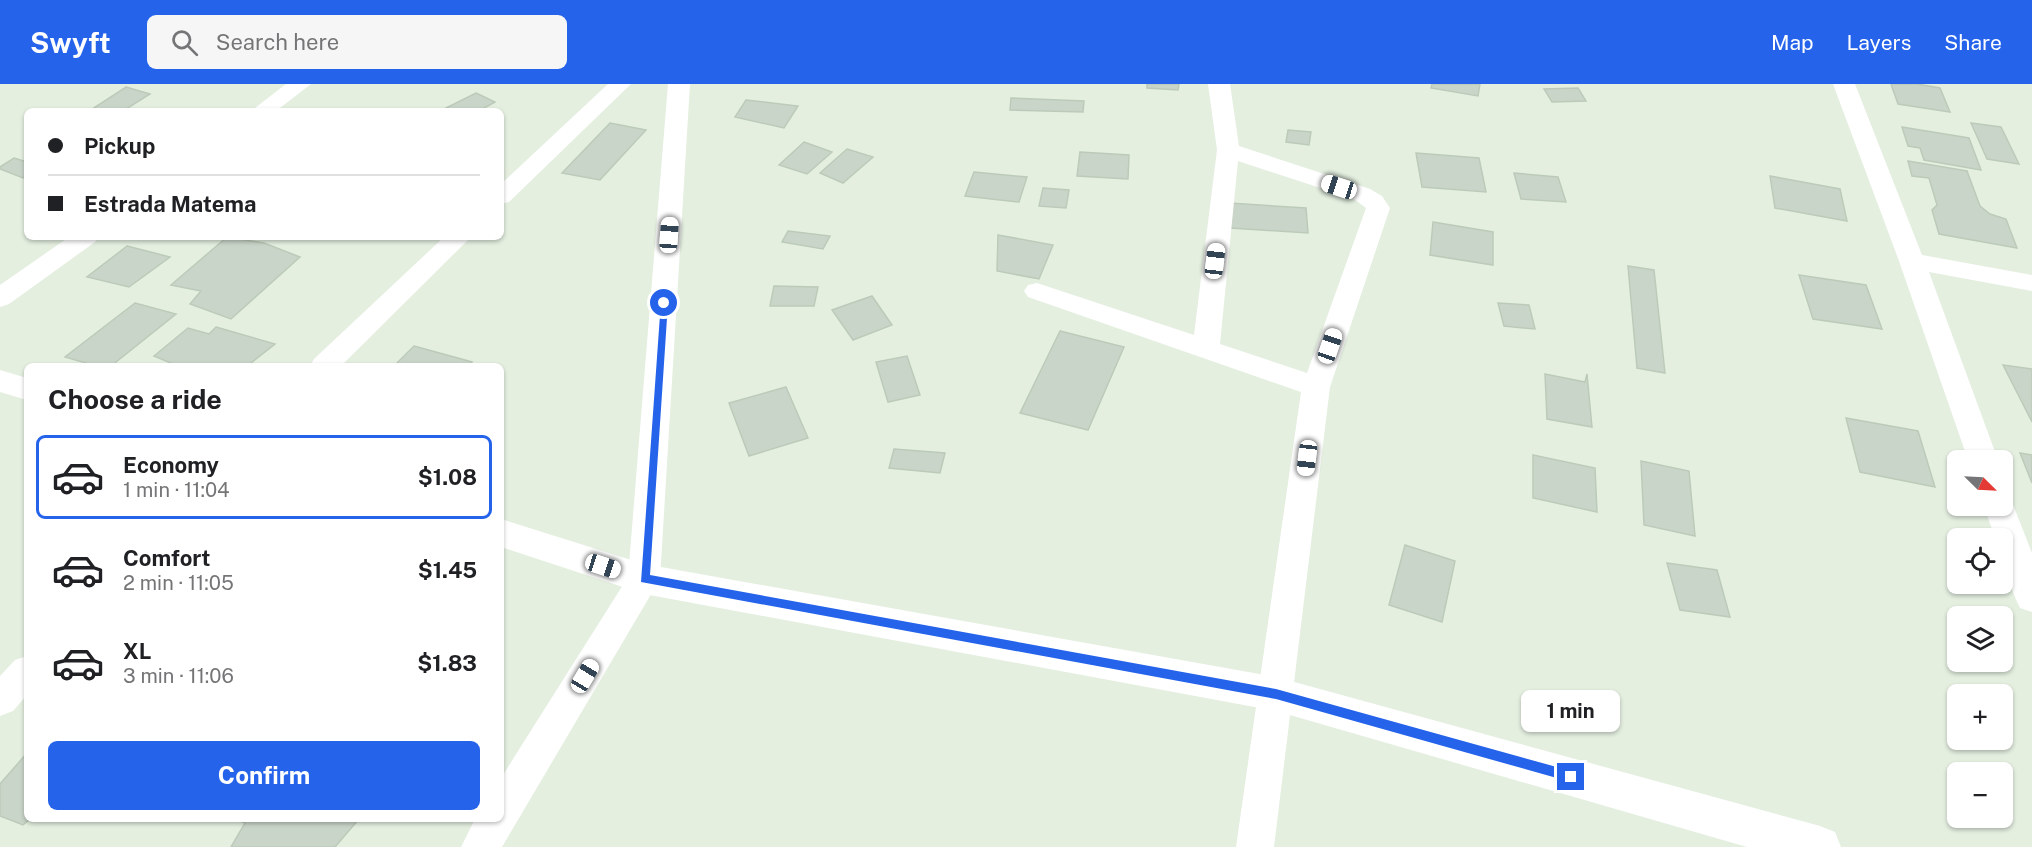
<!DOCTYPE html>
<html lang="en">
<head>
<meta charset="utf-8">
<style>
  body { margin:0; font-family:"Public Sans",sans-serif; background:#f6f6f6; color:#202124; height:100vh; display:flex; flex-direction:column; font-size:22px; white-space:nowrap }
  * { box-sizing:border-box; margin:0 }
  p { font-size:20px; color:#757577 }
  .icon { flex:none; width:33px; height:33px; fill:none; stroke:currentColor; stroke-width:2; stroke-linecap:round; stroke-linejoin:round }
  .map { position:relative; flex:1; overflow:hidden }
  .drawer { position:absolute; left:24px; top:279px; width:480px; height:459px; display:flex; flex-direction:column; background:#fff; border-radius:9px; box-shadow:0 2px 4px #0004 }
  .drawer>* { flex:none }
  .banner { position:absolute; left:24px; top:24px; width:480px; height:132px; border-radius:9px; box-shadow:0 2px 4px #0004; display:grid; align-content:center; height:132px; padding:0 24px; background:#fff }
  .needle { width:39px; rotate:114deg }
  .buttons { position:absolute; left:1947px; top:366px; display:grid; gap:12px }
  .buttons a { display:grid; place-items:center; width:66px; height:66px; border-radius:9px; background:#fff; box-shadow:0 2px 4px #0004; font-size:30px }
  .end { position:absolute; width:27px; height:27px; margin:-14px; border:8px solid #2563eb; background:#fff; box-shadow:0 0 0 3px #fff }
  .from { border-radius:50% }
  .bubble { position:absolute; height:42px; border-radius:9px; background:#fff; box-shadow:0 2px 4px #0004; font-size:20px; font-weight:700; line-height:42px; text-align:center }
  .car { position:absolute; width:18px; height:36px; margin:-18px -9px; border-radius:8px; box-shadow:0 0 4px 2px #0007; background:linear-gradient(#fff 24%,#345 0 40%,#fff 0 76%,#345 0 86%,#fff 0) }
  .banner b { display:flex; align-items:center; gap:21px; height:57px; font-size:22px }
  .banner b+b { border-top:2px solid #e0e0e0 }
  .banner i { width:15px; height:15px; background:#202124 }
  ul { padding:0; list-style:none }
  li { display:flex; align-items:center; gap:18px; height:84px; margin:0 12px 9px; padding:0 12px; border:3px solid transparent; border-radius:9px }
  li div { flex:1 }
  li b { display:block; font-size:22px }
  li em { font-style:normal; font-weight:700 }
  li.on { border-color:#2563eb }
  li>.icon { width:54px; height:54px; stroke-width:1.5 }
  h2 { padding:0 24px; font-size:27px; line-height:72px }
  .action { display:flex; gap:12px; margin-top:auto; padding:12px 24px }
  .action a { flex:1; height:69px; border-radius:9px; background:#2563eb; color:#fff; font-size:24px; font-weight:700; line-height:69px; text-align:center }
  header { display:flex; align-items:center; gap:36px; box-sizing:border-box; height:84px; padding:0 30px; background:#2563eb; color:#fff }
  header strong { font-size:28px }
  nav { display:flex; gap:33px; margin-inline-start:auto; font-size:21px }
  .search { width:420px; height:54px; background:#f6f6f6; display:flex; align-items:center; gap:15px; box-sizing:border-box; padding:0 21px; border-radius:9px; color:#757577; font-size:22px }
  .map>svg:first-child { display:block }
  .building { fill:#cad5c9; stroke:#bccbb9; stroke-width:1.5 }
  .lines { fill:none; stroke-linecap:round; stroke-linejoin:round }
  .minor { fill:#fff; fill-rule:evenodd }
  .tertiary { fill:#fff; fill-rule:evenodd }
  .route { fill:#2563eb }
</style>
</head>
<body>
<header>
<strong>Swyft</strong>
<div class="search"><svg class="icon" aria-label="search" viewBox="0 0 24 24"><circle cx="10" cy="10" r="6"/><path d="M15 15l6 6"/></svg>Search here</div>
<nav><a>Map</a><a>Layers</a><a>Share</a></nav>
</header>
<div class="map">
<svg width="2032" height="763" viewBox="0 0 2032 763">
  <rect width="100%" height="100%" fill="#e4efe0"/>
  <path class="building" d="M1147,0h32l-1,6 -31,-2z
    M1432,0h48l-2,12 -47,-8z
    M1891,0h26l23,4 10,24 -52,-8z
    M126,3l24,7 -27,17h-34z
    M1578,4l8,13 -34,1 -8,-13z
    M476,9l19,9 -16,9h-30l-5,-2z
    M1011,14l73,3 -1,11 -73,-2z
    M746,16l52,6 -14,22 -49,-11z
    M610,39l36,7 -46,50 -38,-7z
    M1971,39l30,4 18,37 -32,-5z
    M1902,43l67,11 12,32 -57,-10 -4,-12 -12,-2z
    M1288,46l23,2 -2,13 -23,-3z
    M804,58l28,10 -25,22 -28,-9z
    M847,65l26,8 -30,26 -23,-10z
    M1080,68l49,3 -1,24 -51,-3z
    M1416,69l63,5 7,34 -64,-5z
    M14,74l13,4v13l-4,3 -23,-9v-2z
    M1908,77l59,10 13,35 10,8 16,5 11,29 -78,-14 -7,-24 5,-5 -8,-27 -17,-2z
    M974,88l53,5 -8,25 -54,-6z
    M1514,89l44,4 8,25 -45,-3z
    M1770,92l70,13 7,32 -72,-13z
    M1043,104l26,2 -3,18 -27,-2z
    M1229,119l77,5 2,25 -78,-5z
    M1433,138l60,10v33l-63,-10z
    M788,147l42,5 -7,13 -41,-7z
    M998,151l55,10 -14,34 -42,-8z
    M227,153l37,6 36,14 -69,62 -41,-15 11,-13 -30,-6z
    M127,162l43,11 -41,30 -42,-10z
    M1628,182l26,4 11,103 -28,-5z
    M1799,191l67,10 16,44 -69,-10z
    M774,202l44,1 -4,19h-44z
    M872,212l20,29 -39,15 -21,-30z
    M135,219l41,11 -65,52h-15l-31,-9z
    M1498,219l31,2 6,24 -31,-3z
    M216,243l59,17 -28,22h-69l-24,-10 34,-28 21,6z
    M1060,247l64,16 -36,83 -68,-17z
    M414,262l58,16 -4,4h-74z
    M907,272l13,39 -32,7 -12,-40z
    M2003,281l29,4v53z
    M1545,290l40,8 2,-8 5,53 -45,-8z
    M786,303l22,51 -59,18 -20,-53z
    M1846,334l72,13 17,56 -75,-15z
    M894,365l51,4 -5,20 -51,-5z
    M2020,369l12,2v28z
    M1533,371l62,13 2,44 -64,-14z
    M1641,377l48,10 6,65 -51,-11z
    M1405,461l50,16 -13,61 -53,-17z
    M1667,479l50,7 13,47 -50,-7z
    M27,669v66h3l-7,6 -23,-9v-32z
    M236,735h123l-24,28h-104l14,-24z"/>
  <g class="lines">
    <path class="minor" d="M286,0h25l-35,27h-25z
      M608,0h23l-122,118 -8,2v-20z
      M668,0h22l-30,495 -158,268h-41l14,-28h26v-41l127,-201z
      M1208,0h22l9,62 131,43 12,7 8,12 -60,179 -56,460h-38l65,-455 -273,-95 -4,-6 4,-6 9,-2 157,52 23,-185zM1238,77l116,38 12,9 -59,165 -87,-29z
      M1833,0h22l67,171 110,20v16l-103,-19 69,188h-30l-69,-199z
      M69,153h29l-3,5 -86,62 -9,3v-22z
      M444,153h27l-130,129h-31l4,-7z
      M2002,411l8,2 22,56v59l-12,-4c-11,-23 -18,-45 -18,-70h-7l-11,-32h18z
      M27,572v39l-14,16 -13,5v-40l15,-16z"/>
    <path class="tertiary" d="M0,286l27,8v22l-27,-8z
      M501,435l143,45 632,113 544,149 15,6 6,15h-94l-471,-136 -632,-117 -143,-47z"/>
  </g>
  <path class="route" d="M661,217l7,2 -18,272 626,114 295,82 4,2v8l-4,1 -295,-83 -635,-117z"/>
</svg>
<div class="buttons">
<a><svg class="needle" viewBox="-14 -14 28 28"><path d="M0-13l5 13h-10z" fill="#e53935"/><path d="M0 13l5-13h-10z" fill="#757577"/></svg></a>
<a><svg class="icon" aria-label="locate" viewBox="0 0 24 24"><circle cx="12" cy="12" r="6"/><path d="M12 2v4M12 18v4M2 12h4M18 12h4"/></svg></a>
<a><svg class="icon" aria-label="layers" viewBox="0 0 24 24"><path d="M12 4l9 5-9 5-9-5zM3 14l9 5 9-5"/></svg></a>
<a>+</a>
<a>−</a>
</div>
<i class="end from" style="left:664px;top:219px"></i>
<i class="end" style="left:1571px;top:693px"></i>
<div class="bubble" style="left:1521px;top:606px;width:99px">1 min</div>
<i class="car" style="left:1339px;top:103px;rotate:288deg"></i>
<i class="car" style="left:669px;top:151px;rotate:4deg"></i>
<i class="car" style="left:1215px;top:177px;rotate:7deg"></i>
<i class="car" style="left:1330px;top:262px;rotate:19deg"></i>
<i class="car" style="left:1307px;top:374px;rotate:187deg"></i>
<i class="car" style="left:603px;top:482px;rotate:108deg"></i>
<i class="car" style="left:585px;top:592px;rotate:31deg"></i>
<div class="banner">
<b><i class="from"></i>Pickup</b>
<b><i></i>Estrada Matema</b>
</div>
<section class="drawer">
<h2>Choose a ride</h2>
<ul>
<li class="on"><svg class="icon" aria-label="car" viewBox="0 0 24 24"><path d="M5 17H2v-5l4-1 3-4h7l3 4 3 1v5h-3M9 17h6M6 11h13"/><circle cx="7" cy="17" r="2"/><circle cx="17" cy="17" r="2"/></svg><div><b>Economy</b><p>1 min · 11:04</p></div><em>$1.08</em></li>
<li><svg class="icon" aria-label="car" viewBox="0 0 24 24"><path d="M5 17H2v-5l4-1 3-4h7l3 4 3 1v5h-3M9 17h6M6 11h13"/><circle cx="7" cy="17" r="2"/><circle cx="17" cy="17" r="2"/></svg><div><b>Comfort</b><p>2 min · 11:05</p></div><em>$1.45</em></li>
<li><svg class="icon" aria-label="car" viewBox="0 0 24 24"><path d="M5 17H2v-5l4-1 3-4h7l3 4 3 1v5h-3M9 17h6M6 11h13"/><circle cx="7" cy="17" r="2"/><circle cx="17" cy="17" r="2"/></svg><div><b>XL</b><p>3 min · 11:06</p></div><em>$1.83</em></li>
</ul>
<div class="action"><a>Confirm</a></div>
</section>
</div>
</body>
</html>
